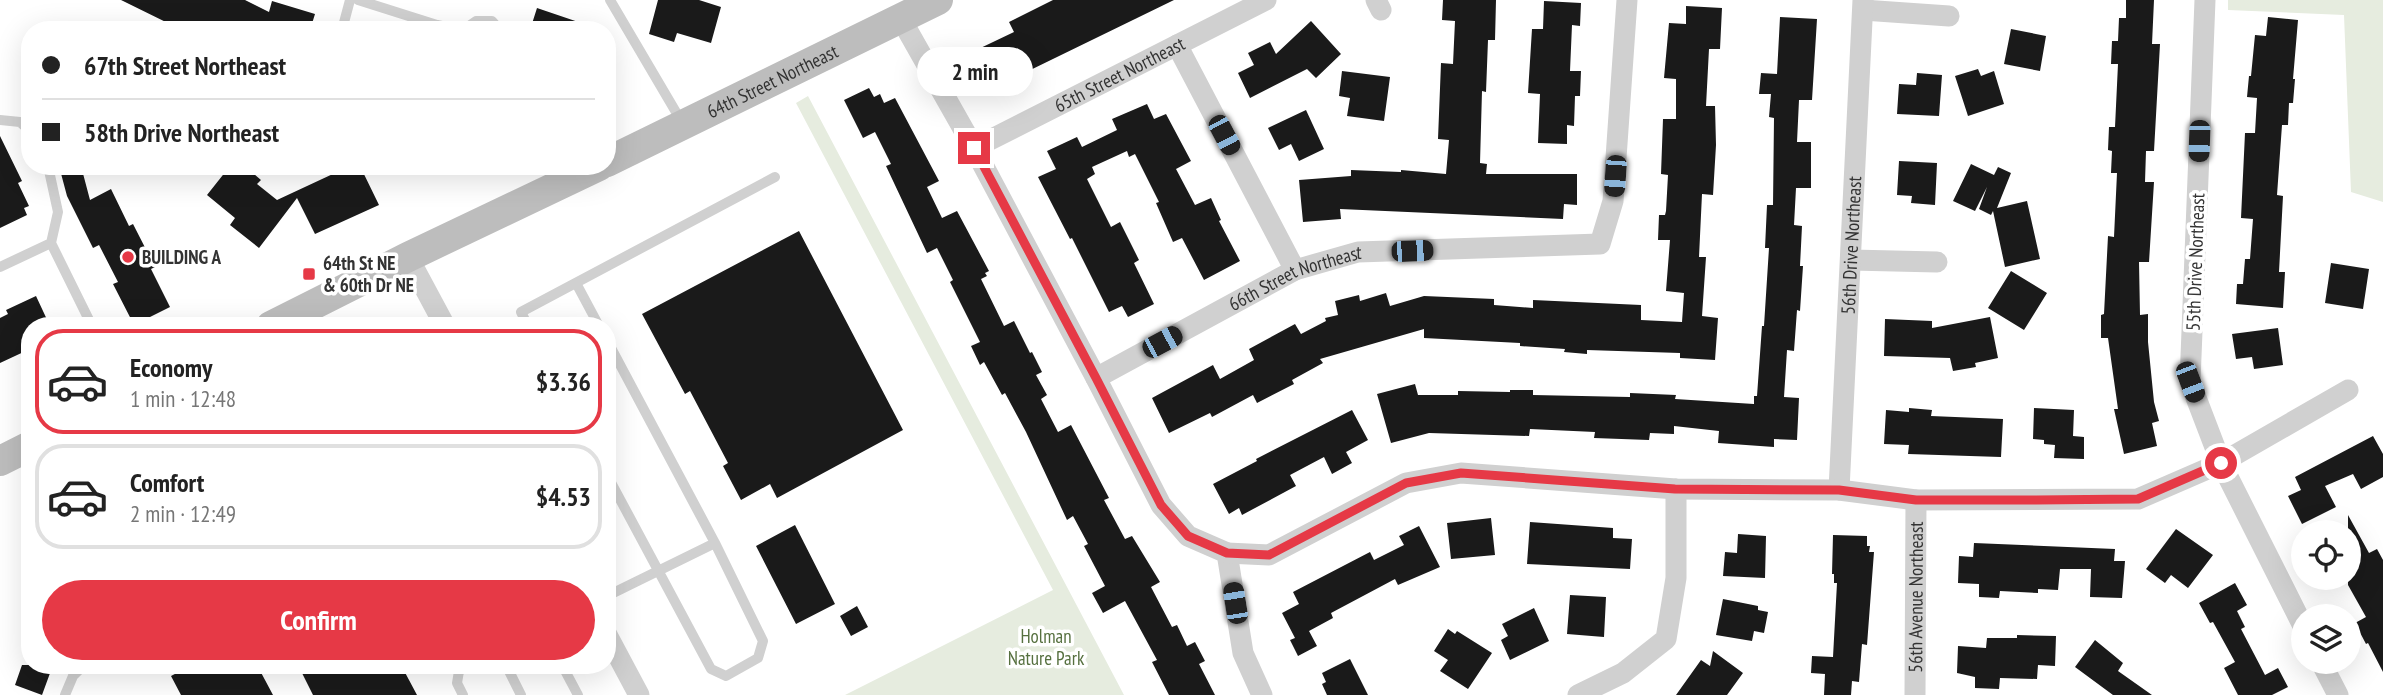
<!DOCTYPE html>
<html lang="en">
<head>
<meta charset="utf-8">
<style>
  body { margin:0; font-family:"PT Sans Narrow",sans-serif; background:#f6f6f6; color:#222; height:100vh; display:flex; flex-direction:column; font-size:26px; white-space:nowrap }
  * { box-sizing:border-box; margin:0 }
  p { font-size:23px; color:#767676 }
  .icon { flex:none; width:38px; height:38px; fill:none; stroke:currentColor; stroke-width:2; stroke-linecap:round; stroke-linejoin:round }
  .map { position:relative; flex:1; overflow:hidden }
  .details { position:absolute; left:21px; top:317px; width:595px; height:357px; display:flex; flex-direction:column; background:#fff; border-radius:28px; box-shadow:0 7px 28px #0002 }
  .details>* { flex:none }
  .guide { position:absolute; left:21px; top:21px; width:595px; height:154px; border-radius:28px; box-shadow:0 7px 28px #0002; display:grid; align-content:center; height:154px; padding:0 21px; background:#fff }
  .buttons { position:absolute; left:2291px; top:520px; display:grid; gap:14px }
  .buttons a { display:grid; place-items:center; width:70px; height:70px; border-radius:50%; background:#fff; box-shadow:0 7px 28px #0002; font-size:35px }
  .end { position:absolute; width:32px; height:32px; margin:-16px; border:9px solid #e63946; background:#fff; box-shadow:0 0 0 4px #fff }
  .from { border-radius:50% }
  .bubble { position:absolute; height:49px; border-radius:24px; background:#fff; box-shadow:0 7px 28px #0002; font-size:23px; font-weight:600; line-height:49px; text-align:center }
  .car { position:absolute; width:21px; height:42px; margin:-21px -10px; border-radius:9px; box-shadow:0 0 5px 2px #0007; background:linear-gradient(#222 24%,#8ab4d8 0 40%,#222 0 76%,#8ab4d8 0 86%,#222 0) }
  .guide b { display:flex; align-items:center; gap:24px; height:66px; font-size:26px }
  .guide b+b { border-top:2px solid #e0e0e0 }
  .guide i { width:18px; height:18px; background:#222 }
  ul { padding:12px 0 0; list-style:none }
  li { display:flex; align-items:center; gap:21px; height:105px; margin:0 14px 10px; padding:0 7px; border:4px solid #e0e0e0; border-radius:28px }
  li div { flex:1 }
  li b { display:block; font-size:26px }
  li em { font-style:normal; font-weight:600 }
  li.on { border-color:#e63946 }
  li>.icon { width:63px; height:63px; stroke-width:1.5 }
  .primary-button { display:flex; gap:14px; margin-top:auto; padding:14px 21px }
  .primary-button a { flex:1; height:80px; border-radius:42px; background:#e63946; color:#fff; font-size:28px; font-weight:600; line-height:80px; text-align:center }
  .map>svg:first-child { display:block }
  .green { fill:#e6ecdf }
  .building { fill:#1a1a1a }
  .lines { fill:none; stroke-linecap:round; stroke-linejoin:round }
  .lane { stroke:#d0d0d0; stroke-width:10 }
  .street { stroke:#d0d0d0; stroke-width:21 }
  .secondary { stroke:#bdbdbd; stroke-width:30 }
  .route { stroke:#e63946; stroke-width:9 }
  .poi-dot { fill:#e63946; stroke:#fff; stroke-width:2.5 }
  .labels { text-anchor:middle; stroke-width:7; stroke-linejoin:round; paint-order:stroke }
  .street-label { font-size:19px; fill:#333; stroke:#fff }
  .poi-label { font-size:19px; font-weight:bold; fill:#333; stroke:#fff; text-anchor:start }
  .park-label { font-size:19px; fill:#56703f; stroke:#fff }
</style>
</head>
<body>
<div class="map">
<svg width="2383" height="695" viewBox="0 0 2383 695">
  <rect width="100%" height="100%" fill="#fff"/>
  <path class="green" d="M2228,0h155v202l-32,-10 -7,-177 -116,-5z
    M808,96l316,599h-279l208,-105 -257,-487z"/>
  <path class="building" d="M121,0h124l24,12 3,-11 43,13 -5,16h-128z
    M658,0h41l22,7 -10,36 -34,-10 -3,9 -25,-8z
    M1053,0h121l-168,82 -6,-11 -18,8 -12,-26 44,-21 -5,-10z
    M1443,0h53l-1,40h-7l-2,52 -4,-1 -2,72 7,1 -1,10h91v31l-13,-1 -1,15 -223,-10 1,10 -38,3 -4,-42 52,-4v-6l50,2v-2l45,4 3,-34 -11,-1 3,-76 12,1 2,-43 -13,-1z
    M2126,0h28l-2,44h8l-6,107h-8l-1,31h9l-5,80h-10l1,53 8,-1v28l6,60 5,19 -7,2 5,23 -33,8 -10,-45h4l-10,-71h-7v-23l3,-1 4,-78 6,1 3,-64h-6l1,-22 -4,-1 1,-23h6l3,-63h-7l1,-23h6l1,-23h7z
    M1544,1l37,2 -1,23 -8,-1 -2,46h11l-1,25h-5l-1,30 -7,-1v19l-29,-1 2,-49 -12,-1 4,-64h11z
    M1686,6l36,2 -2,41h-11l-3,57h9l1,39 -3,50 -11,-1 -3,63h7l-4,59 16,2 -3,42 -35,-2v-5l-93,-3v4l-23,-2 1,-3 -45,-3v-3l-96,-5v-9l-104,30 3,4 -31,17 2,4 -37,19 -4,-8 -41,22 -2,-4 -41,20 -17,-35 61,-33 7,14 34,-19 -5,-11 46,-25 6,10 25,-13 -1,-3 13,-3 -3,-14 24,-6 1,6 26,-8 4,13 34,-10 70,3v6l39,3v-8l108,5v15l41,2 2,-29 -18,-2 4,-51h-12l1,-25h6l1,-4 2,-36 -7,-1 2,-55h13v-40l-12,-1 5,-55 17,1z
    M537,8l56,19 -1,3h-62z
    M1780,17l37,2 -5,81h-13l-2,42h14v46h-15l-2,37 8,1 -2,40h3l-3,45 -3,-1 -3,41 -7,-1 -3,47 15,1 -2,42 -23,-1v8l-56,-4 1,-12 -45,-5v8l-24,-1 -1,7 -55,-2 1,-6 -65,-3 -1,7 -100,-3 -38,10 -14,-49 38,-10 3,11h40v-4l52,1v-2h23v5l97,2v-4l46,2 -1,4 79,5v-8h3l5,-70h2l5,-78h-4l2,-43h6l1,-87 -5,-1 2,-23h-12l2,-21 16,1z
    M2268,17l30,3 -5,59h2l-2,24h-4l-1,22h-6l-5,70 6,1 -4,76h6l-2,36 -47,-4 1,-20h6l2,-25h5l3,-40 -12,-1 4,-85h10l2,-35 -10,-1 2,-21h2l4,-41 11,1z
    M1311,21l30,33 -25,24 -9,-9 -57,29 -12,-25 16,-8 -6,-12 22,-11 6,12z
    M2011,29l35,7 -6,35 -36,-7z
    M1978,69l3,7 13,-5 10,33 -36,12 -13,-40z
    M1342,71l48,6 -6,44 -37,-5 3,-18 -11,-2z
    M1917,73l25,2 -3,41 -42,-2 2,-30 17,1z
    M869,88l5,9 6,-3 4,9 11,-5 44,83 -12,6 15,31 15,-7 32,60 -4,2 2,3 -6,3 23,47 10,-5 16,32 2,-1 10,20 -6,3 11,20 -6,4 17,33 13,-7 38,73 -5,2 21,39 7,-3 28,46 -9,5 21,40 5,-2 10,21 8,-4 10,19 -6,3 16,31h-46l-17,-33 5,-2 -32,-59 -22,12 -11,-20 13,-7 -21,-40 4,-2 -15,-28 -6,4 -41,-88 -21,-39 -3,2 -18,-33 -4,3 -9,-19 9,-4 -30,-60 3,-2 -16,-32 -10,5 -41,-87 5,-2 -16,-32 -12,6 -19,-38z
    M1147,104l7,15 12,-5 25,47 -15,8 19,36 16,-7 10,22 -2,1 21,40 -36,19 -22,-42 -9,4 -17,-39 3,-1 -24,-48 -6,3 -2,-6 -35,16 3,7 -8,5 24,48 9,-5 19,38 -5,3 20,41 -26,13 -6,-11 -13,6 -37,-74 -2,1 -32,-62 18,-8 -9,-18 30,-14 5,10 35,-17 -5,-11z
    M1306,110l18,39 -25,12 -8,-17 -12,6 -11,-22z
    M0,136l22,45 -4,2 11,23 -5,2 3,7 -27,13z
    M1899,161l38,2 -2,42 -24,-2 1,-7 -15,-1z
    M1971,164l23,11 4,-8 13,6 -14,35 30,-7 13,58 -35,8 -12,-56 -2,4 -12,-6 8,-22 -12,24 -22,-10z
    M59,166h22l9,34 21,-11 18,37 4,-2 22,43 -4,2 19,38 -36,18 -21,-41 5,-2 -19,-37 -6,3 -26,-52z
    M230,166h15l16,14 -4,4 20,16 73,-34h10l19,39 -64,29 -18,-36 -38,50 -29,-23 5,-7 -28,-23z
    M799,231l104,199 -126,68 -7,-14 -29,16 -18,-34 5,-3 -38,-72 -5,3 -43,-80z
    M2331,263l38,6 -6,40 -38,-6z
    M2011,271l36,22 -23,37 -36,-22z
    M36,296l14,30h-20v23l-30,14v-45l8,-4 -2,-4z
    M1990,317l8,41 -23,5 1,4 -23,4 -3,-13 -66,-2 1,-37 47,2v7z
    M2278,328l5,37 -29,4 -2,-12 -16,2 -4,-25z
    M1909,408l23,2 -1,6 72,3 -2,38 -93,-3 1,-9 -25,-1 2,-34 23,2z
    M2034,408l40,2 -1,26 11,1v22l-30,-1 1,-13 -11,-1v-4l-11,-1z
    M1352,410l16,30 -22,12 6,11 -20,11 -8,-17 -34,18 6,11 -54,29 -3,-7 -10,6 -16,-30 44,-23 -1,-2z
    M2373,436l10,18v23l-22,12 -8,-15 -28,12 11,21 -34,17 -14,-28 13,-6 -6,-13z
    M2348,515l21,38 8,-4 6,11v112l-15,-29 -2,1 -11,-21 11,-6 -18,-32z
    M1491,518l4,37 -44,4 -4,-36z
    M1530,522l83,6v10l19,1 -2,30 -103,-5z
    M795,525l40,79 -39,20 -40,-78z
    M1419,526l21,41 -42,18 -3,-6 -64,34 2,5 -24,13 8,15 -19,10 -8,-16 5,-2 -13,-25 17,-9 -6,-12 77,-40 4,8 30,-15 -5,-9z
    M2176,529l37,26 -25,33 -17,-13 -6,8 -19,-14z
    M1738,534l28,2 -1,42 -42,-2 2,-24 12,1z
    M1833,535l34,1v10h3l-1,6h5l-7,93 -5,-1 -3,38 -7,-1 -1,14h-27l1,-21 -14,-1 1,-17 21,1 4,-74h-3v-9h-2z
    M1974,543l141,6 -1,12h11l-3,37 -32,-1 1,-28h-31l-2,21 -20,-1v4l-38,-2 -1,7 -20,-1v-13l-21,-1 1,-27 14,1z
    M2235,583l12,22 -10,6 8,16 -4,2 24,46 13,-7 10,19 -16,8h-34l-14,-27 11,-6 -22,-40 -3,1 -11,-20z
    M1570,595l36,2 -2,40 -37,-3z
    M1723,599l35,7v4l10,2 -4,21 -10,-2 -2,10 -36,-6z
    M857,606l11,21 -17,9 -11,-20z
    M1534,608l15,33 -39,19 -9,-20 7,-4 -6,-12z
    M1448,629l7,5 2,-3 35,22 -24,36 -28,-18 8,-11 -14,-9z
    M2017,635l39,1 -1,30 -17,-1 -1,14 -37,-1 -1,11 -24,-1v-11l-18,-4 1,-27 28,2 1,-10h30z
    M2095,640l28,23 -5,8 34,24h-39l-38,-28z
    M1713,651l30,22 -16,22h-51l25,-35 9,6z
    M1350,659l18,36h-41l-5,-11 4,-2 -4,-9z
    M22,665h31l-11,30 -27,-10z
    M192,665h65l16,30h-92l-10,-19z
    M298,665h103l16,30h-104z"/>
  <g class="lines">
    <path class="lane" d="M358,0l79,25 24,5
      M610,0l73,124
      M342,30l8,-30
      M463,30l13,-9h16l8,9
      M0,120l20,2 10,9
      M48,166l10,46 -7,31 41,83
      M0,267l51,-24
      M576,283l23,43
      M528,326l-7,-14 254,-135
      M607,345l2,-1 106,199 -108,53
      M607,475l104,194 15,7 32,-18 5,-17 -48,-98
      M506,665l15,30
      M562,665l16,30
      M65,695l8,-19 11,-11
      M463,695l-6,-12 2,-12 12,-6"/>
    <g class="street">
      <path d="M1376,0l5,10"/>
      <path d="M2205,0l-15,382 31,81 82,163"/>
      <path d="M1863,10l86,6"/>
      <path d="M901,19l73,129 122,230 65,127 27,31 39,17 16,100 19,42"/>
      <path d="M1177,45l118,225"/>
      <path id="s1" d="M974,148l292,-148"/>
      <path d="M408,257l37,69"/>
      <path d="M1851,260l86,2"/>
      <path id="s2" d="M1096,378l199,-108 63,-18 242,-8 13,-43 14,-201"/>
      <path id="s3" d="M1839,490l24,-490"/>
      <path d="M1227,553l42,2 137,-72 55,-10 215,16 163,1 77,10 222,-1 83,-36 127,-73"/>
      <path d="M607,635l32,60"/>
      <path d="M2321,662l17,33"/>
      <path d="M1578,695l45,-22 43,-34 10,-61v-89"/>
      <path id="s4" d="M1915,695l1,-195"/>
    </g>
    <g class="secondary">
      <path id="s5" d="M607,162l331,-162"/>
      <path d="M271,326l137,-69 191,-91"/>
      <path d="M0,461l30,-15"/>
    </g>
  </g>
  <g class="lines">
    <path class="route" d="M974,148l122,230 65,127 27,31 39,17 42,2 137,-72 55,-10 214,16 164,1 77,10h120l102,-1 83,-36"/>
  </g>
  <g class="poi-dot">
    <circle cx="128" cy="257" r="7"/>
    <rect x="302" y="267" width="14" height="14" rx="3.5"/>
  </g>
  <g class="labels">
    <g class="street-label">
      <text dy="7" stroke="none"><textPath href="#s1" startOffset="163">65th Street Northeast</textPath></text>
      <text dy="7" stroke="none"><textPath href="#s5" startOffset="184">64th Street Northeast</textPath></text>
      <text dy="7" stroke="none"><textPath href="#s3" startOffset="245">56th Drive Northeast</textPath></text>
      <text transform="translate(2195 262) rotate(-88)" y="7">55th Drive Northeast</text>
      <text dy="7" stroke="none"><textPath href="#s2" startOffset="224">66th Street Northeast</textPath></text>
      <text dy="7" stroke="none"><textPath href="#s4" startOffset="98">56th Avenue Northeast</textPath></text>
    </g>
    <g class="poi-label">
      <text x="142" y="264">BUILDING A</text>
      <text x="323" y="270">64th St NE<tspan x="323" dy="22">&amp; 60th Dr NE</tspan></text>
    </g>
    <g class="park-label">
      <text x="1046" y="643">Holman<tspan x="1046" dy="22">Nature Park</tspan></text>
    </g>
  </g>
</svg>
<div class="buttons">
<a><svg class="icon" aria-label="locate" viewBox="0 0 24 24"><circle cx="12" cy="12" r="6"/><path d="M12 2v4M12 18v4M2 12h4M18 12h4"/></svg></a>
<a><svg class="icon" aria-label="layers" viewBox="0 0 24 24"><path d="M12 4l9 5-9 5-9-5zM3 14l9 5 9-5"/></svg></a>
</div>
<i class="end from" style="left:2221px;top:463px"></i>
<i class="end" style="left:974px;top:148px"></i>
<div class="bubble" style="left:917px;top:47px;width:116px">2 min</div>
<i class="car" style="left:1224px;top:135px;rotate:152deg"></i>
<i class="car" style="left:2199px;top:141px;rotate:182deg"></i>
<i class="car" style="left:1615px;top:176px;rotate:184deg"></i>
<i class="car" style="left:1412px;top:251px;rotate:88deg"></i>
<i class="car" style="left:1162px;top:342px;rotate:62deg"></i>
<i class="car" style="left:2190px;top:382px;rotate:159deg"></i>
<i class="car" style="left:1235px;top:603px;rotate:351deg"></i>
<div class="guide">
<b><i class="from"></i>67th Street Northeast</b>
<b><i></i>58th Drive Northeast</b>
</div>
<section class="details">
<ul>
<li class="on"><svg class="icon" aria-label="car" viewBox="0 0 24 24"><path d="M5 17H2v-5l4-1 3-4h7l3 4 3 1v5h-3M9 17h6M6 11h13"/><circle cx="7" cy="17" r="2"/><circle cx="17" cy="17" r="2"/></svg><div><b>Economy</b><p>1 min · 12:48</p></div><em>$3.36</em></li>
<li><svg class="icon" aria-label="car" viewBox="0 0 24 24"><path d="M5 17H2v-5l4-1 3-4h7l3 4 3 1v5h-3M9 17h6M6 11h13"/><circle cx="7" cy="17" r="2"/><circle cx="17" cy="17" r="2"/></svg><div><b>Comfort</b><p>2 min · 12:49</p></div><em>$4.53</em></li>
</ul>
<div class="primary-button"><a>Confirm</a></div>
</section>
</div>
</body>
</html>
